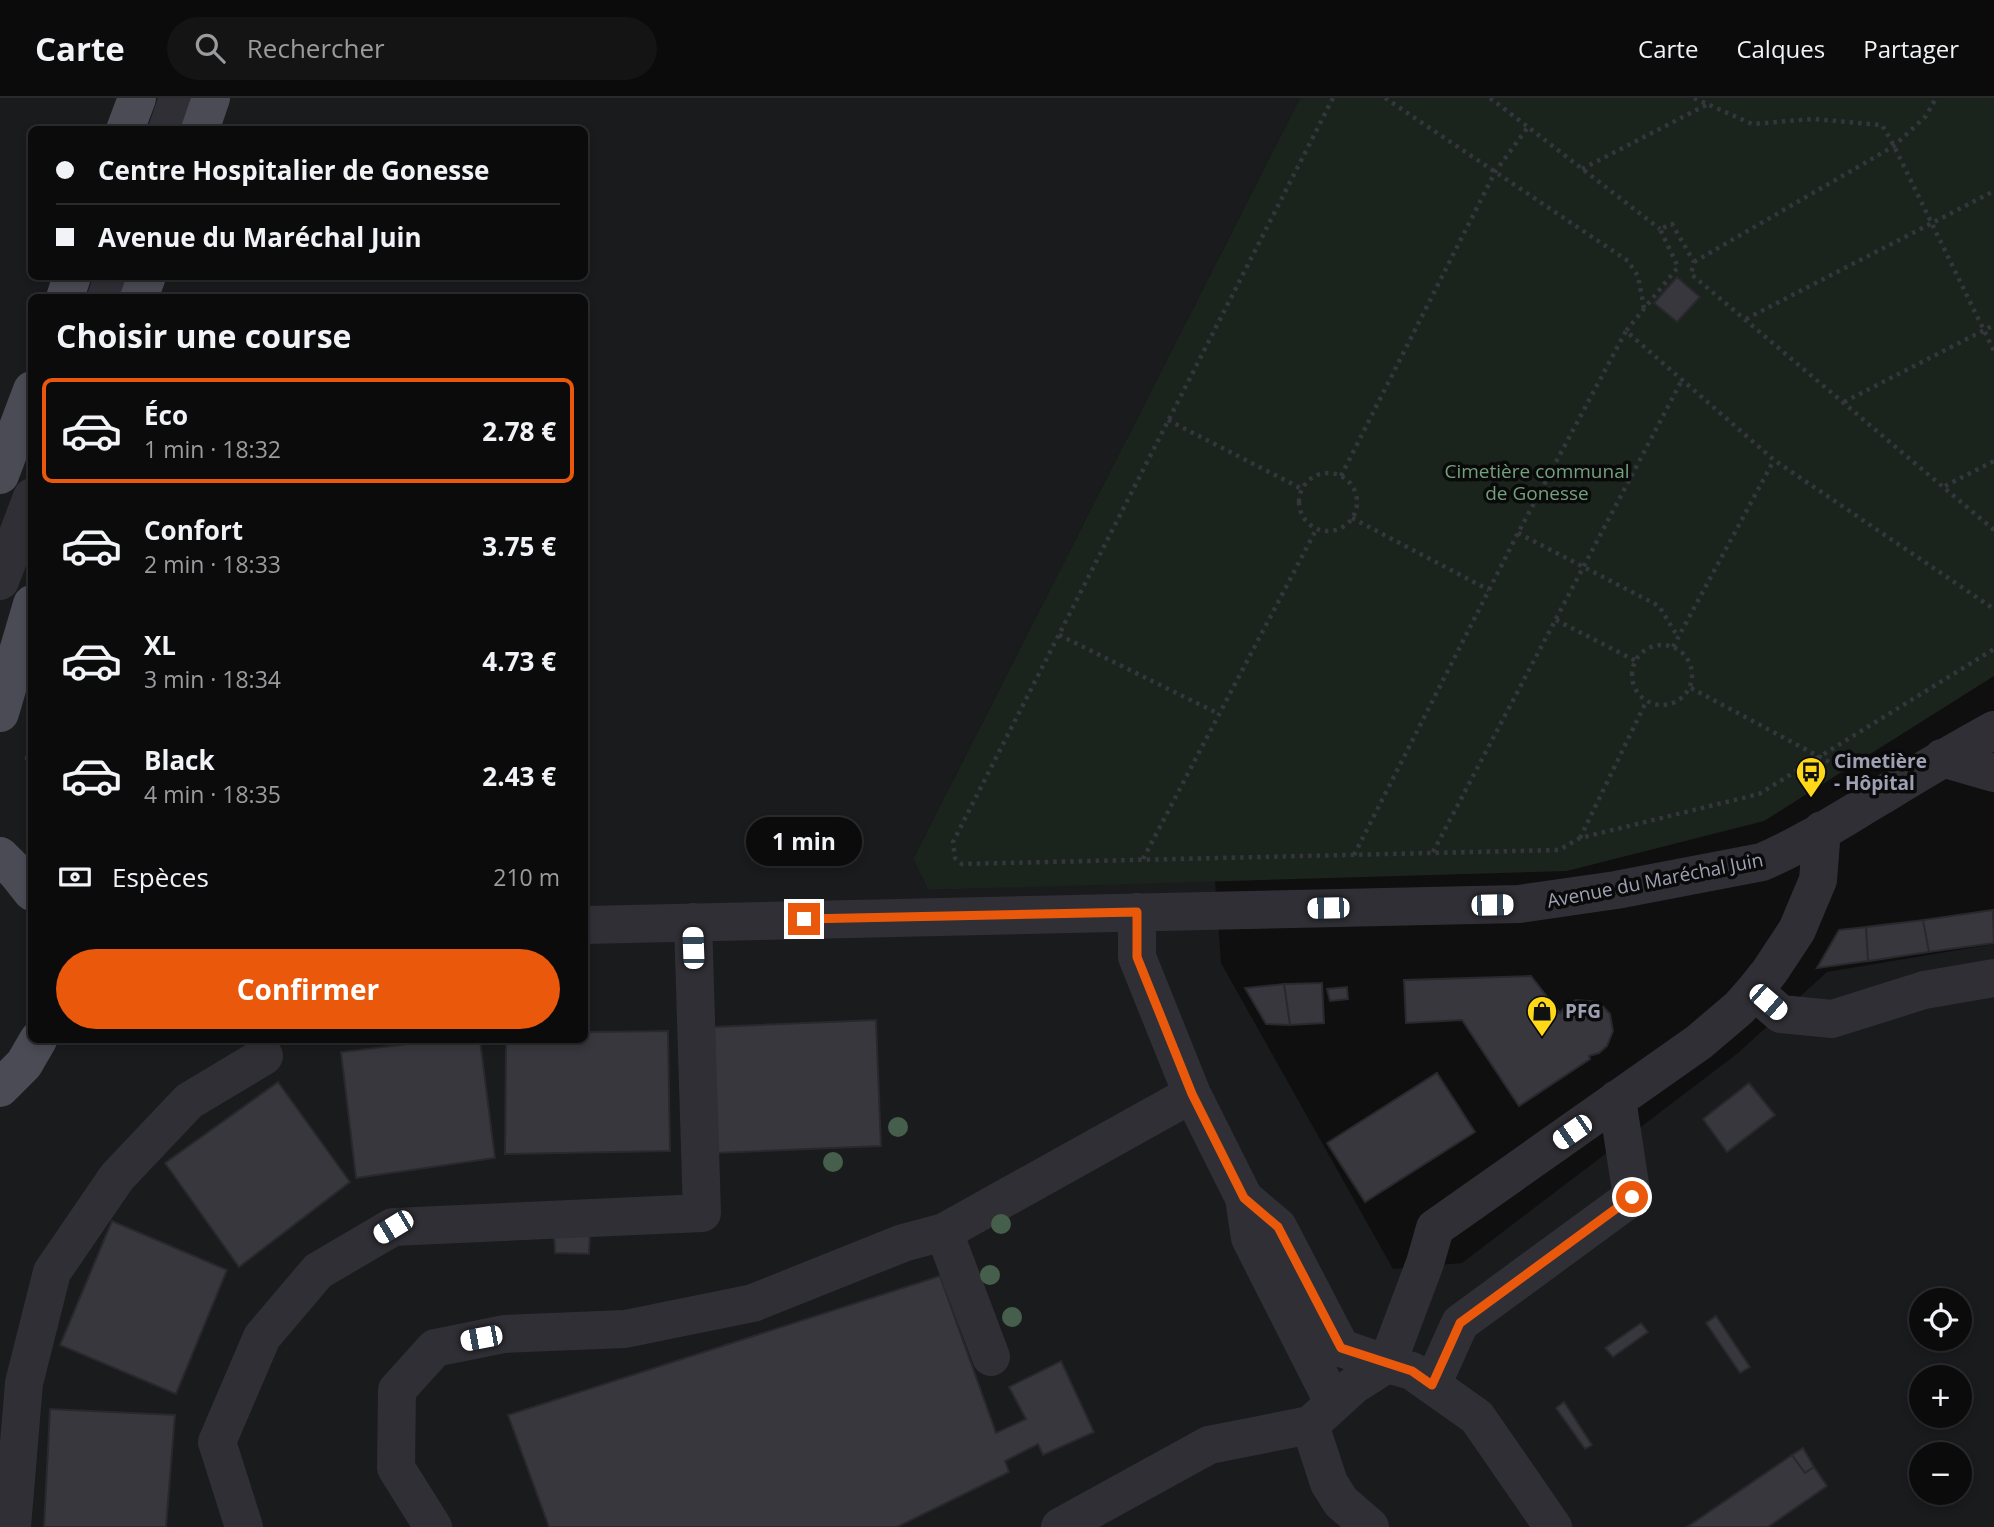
<!DOCTYPE html>
<html lang="fr">
<head>
<meta charset="utf-8">
<style>
  body { margin:0; font-family:"Open Sans",sans-serif; background:#141415; color:#f1f3f6; height:100vh; display:flex; flex-direction:column; font-size:26px; white-space:nowrap }
  * { box-sizing:border-box; margin:0 }
  p { font-size:23px; color:#9a9b9d }
  .icon { flex:none; width:38px; height:38px; fill:none; stroke:currentColor; stroke-width:2; stroke-linecap:round; stroke-linejoin:round }
  .map { position:relative; flex:1; overflow:hidden }
  .sheet { position:absolute; left:28px; top:196px; width:560px; height:749px; display:flex; flex-direction:column; background:#0b0b0c; border-radius:10px; box-shadow:0 4px 10px #0003,0 0 0 2px #2b2b2d }
  .sheet>* { flex:none }
  .hud { position:absolute; left:28px; top:28px; width:560px; height:154px; border-radius:10px; box-shadow:0 4px 10px #0003,0 0 0 2px #2b2b2d; display:grid; align-content:center; height:154px; padding:0 28px; background:#0b0b0c }
  .fabs { position:absolute; left:1909px; top:1190px; display:grid; gap:14px }
  .fabs a { display:grid; place-items:center; width:63px; height:63px; border-radius:50%; background:#0b0b0c; box-shadow:0 4px 10px #0003,0 0 0 2px #2b2b2d; font-size:35px }
  .end { position:absolute; width:32px; height:32px; margin:-16px; border:9px solid #ea580c; background:#fff; box-shadow:0 0 0 4px #fff }
  .from { border-radius:50% }
  .bubble { position:absolute; height:49px; border-radius:24px; background:#0b0b0c; box-shadow:0 4px 10px #0003,0 0 0 2px #2b2b2d; font-size:23px; font-weight:700; line-height:49px; text-align:center }
  .car { position:absolute; width:21px; height:42px; margin:-21px -10px; border-radius:9px; box-shadow:0 0 5px 2px #0007; background:linear-gradient(#fff 24%,#345 0 40%,#fff 0 76%,#345 0 86%,#fff 0) }
  .hud b { display:flex; align-items:center; gap:24px; height:66px; font-size:26px }
  .hud b+b { border-top:2px solid #2b2b2d }
  .hud i { width:18px; height:18px; background:#f1f3f6 }
  ul { padding:0; list-style:none }
  li { display:flex; align-items:center; gap:21px; height:105px; margin:0 14px 10px; padding:0 14px; border:4px solid transparent; border-radius:10px }
  li div { flex:1 }
  li b { display:block; font-size:26px }
  li em { font-style:normal; font-weight:700 }
  li.on { border-color:#ea580c }
  li>.icon { width:63px; height:63px; stroke-width:1.5 }
  h2 { padding:0 28px; font-size:32px; line-height:84px }
  .pay { display:flex; align-items:center; gap:18px; height:77px; padding:0 28px; font-size:26px }
  .pay p { margin-inline-start:auto }
  .cta { display:flex; gap:14px; margin-top:auto; padding:14px 28px }
  .cta a { flex:1; height:80px; border-radius:42px; background:#ea580c; color:#fff; font-size:28px; font-weight:700; line-height:80px; text-align:center }
  header { display:flex; align-items:center; gap:42px; box-sizing:border-box; height:98px; padding:0 35px; background:#0b0b0c; border-bottom:2px solid #2b2b2d }
  header strong { font-size:33px }
  nav { display:flex; gap:38px; margin-inline-start:auto; font-size:24px }
  .search { width:490px; height:63px; background:#141415; display:flex; align-items:center; gap:18px; box-sizing:border-box; padding:0 24px; border-radius:38px; color:#9a9b9d; font-size:26px }
  .map>svg:first-child { display:block }
  .built { fill:#1a1b1d; fill-rule:evenodd }
  .green { fill:#1b231d }
  .building { fill:#38373d; stroke:#29282c; stroke-width:2 }
  .lines { fill:none; stroke-linecap:round; stroke-linejoin:round }
  .path { stroke:#35363d; stroke-width:4.5; stroke-dasharray:3.5 5; stroke-linecap:butt }
  .minor { stroke:#2f2f35; stroke-width:38 }
  .major { stroke:#4b4b55; stroke-width:38 }
  .tree { fill:#465f4c }
  .route { stroke:#ea580c; stroke-width:9 }
  .labels { text-anchor:middle; stroke-width:7; stroke-linejoin:round; paint-order:stroke }
  .park-label { font-size:19px; fill:#73a07d; stroke:#0a0a0b }
  .poi-label { font-size:19px; font-weight:bold; fill:#9ea1b3; stroke:#0a0a0b; text-anchor:start }
  .street-label { font-size:19px; fill:#9ea1b3; stroke:#0a0a0b }
</style>
</head>
<body>
<header>
<strong>Carte</strong>
<div class="search"><svg class="icon" aria-label="search" viewBox="0 0 24 24"><circle cx="10" cy="10" r="6"/><path d="M15 15l6 6"/></svg>Rechercher</div>
<nav><a>Carte</a><a>Calques</a><a>Partager</a></nav>
</header>
<div class="map">
<svg width="1994" height="1429" viewBox="0 0 1994 1429">
  <rect width="100%" height="100%" fill="#0f0f10"/>
  <path class="built" d="M0,0h1300l-387,761 15,31 287,-10 6,83 172,306 69,-6 276,-210 89,-81 167,-28v583h-1994zM32,32h552v146h-552zM32,200h552v742h-552zM1922,1202h38v39h-38zM1922,1279h38v39h-38zM1922,1356h38v39h-38z"/>
  <path class="green" d="M1300,0h694v578l-230,145 -197,50 -639,19 -15,-31z"/>
  <path class="building" d="M1677,179l23,20 -23,25 -23,-19z
    M1993,812l1,33 -65,9 -6,-32z
    M1923,822l6,32 -61,9 -2,-34z
    M1866,829l2,34 -51,7 22,-38z
    M1531,878l29,37 6,-8 10,-5 23,2 11,12 3,17 -6,15 -8,7 -10,3 1,3 -71,47 -57,-86 -56,3 -2,-43z
    M1322,885l2,40 -34,2 -6,-41z
    M1284,886l6,41 -24,-1 -21,-36z
    M1347,889l1,12 -18,2 -3,-12z
    M876,922l5,126 -164,7 -5,-126z
    M668,933l2,120 -165,3 1,-114h78v-8z
    M441,942h39l15,118 -139,20 -15,-126z
    M1437,975l38,59 -110,70 -38,-59z
    M278,984l72,100 -111,85 -74,-104z
    M1749,985l26,32 -48,37 -24,-33z
    M112,1123l115,49 -51,124 -116,-49z
    M554,1134l36,1 -1,21 -34,-1z
    M940,1178l56,157 30,-14 -17,-32 52,-26 33,71 -51,23 -5,-11 -33,17 4,11 -112,55h-348l-41,-112z
    M1716,1218l34,51 -10,6 -34,-50z
    M1641,1225l7,9 -35,25 -8,-9z
    M1564,1304l28,43 -7,4 -29,-41z
    M50,1311l125,6 -9,112h-122z
    M1803,1350l11,19 -9,6 -13,-18z
    M1792,1357l13,18 9,-6 13,19 -59,41h-81z"/>
  <g class="lines">
    <path class="path" d="M1333,0l-380,744 2,16 7,6 597,-14 21,-12 179,-44 235,-145
      M1385,0l243,163 10,15 6,32
      M1490,0l38,29
      M1694,0l58,26 61,-5 69,6 12,21 100,205
      M1582,71l126,-65
      M1694,164l200,-116 32,-30 10,-18
      M1746,221l248,-128
      M1844,304l150,-77
      M1168,322l134,69
      M1299 404a29 29 0 1 1 58 0a29 29 0 1 1-58 0Z
      M1341,378l154,-304 33,-45 132,102
      M1945,388l49,-25
      M1352,420l137,72
      M1994,432l-303,-256 3,-12 -22,-38 -12,5 18,38 -52,64 148,129 220,149
      M1518,435l141,73 19,31
      M1556,522l80,41
      M1059,537l160,79
      M1632 577a30 30 0 1 1 60 0a30 30 0 1 1-60 0Z
      M1673,549l101,-187
      M1691,590l155,83
      M30,641l-3,20 5,13
      M1580,740l66,-136
      M1433,754l249,-472
      M1354,757l164,-322 108,-202
      M1143,761l174,-331"/>
    <path class="minor" d="M167,32l11,-32
      M106,200l7,-22
      M0,483l32,-84
      M1942,660l52,15
      M1137,814v45l55,137 52,104 6,40 83,164
      M584,827l935,-21 97,-14 146,-28c42,-18 80,-43 119,-66 37,-23 75,-45 113,-66
      M1754,893l27,23 51,5 92,-29 70,-12
      M1244,1100l34,29 63,121 46,16 38,-101 10,-35 264,-186 40,-34 15,-17 16,-20 27,-41 21,-50 4,-50
      M991,1259l-47,-125 248,-138
      M1432,1287l28,-62 172,-126 -15,-98
      M1310,1327l19,58 12,19 29,25
      M12,1429l12,-144 28,-111 65,-95 72,-76 75,-45
      M244,1429l-27,-85 45,-105 56,-66 75,-44 309,-14 -9,-291
      M433,1429l-37,-59 1,-78 38,-42 69,-14 121,-5 128,-26 150,-60 41,-11
      M1060,1429l149,-82 101,-20 44,-40 33,-21 25,7 65,46 76,110"/>
    <path class="major" d="M125,32l12,-32
      M200,32l11,-32
      M65,200l7,-22
      M139,200l8,-22
      M0,377l32,-85
      M0,615l32,-109
      M0,758l17,17 15,19
      M0,990l24,-24 14,-24"/>
  </g>
  <g class="tree">
    <circle cx="898" cy="1029" r="10"/>
    <circle cx="833" cy="1064" r="10"/>
    <circle cx="1001" cy="1126" r="10"/>
    <circle cx="990" cy="1177" r="10"/>
    <circle cx="1012" cy="1219" r="10"/>
  </g>
  <g class="lines">
    <path class="route" d="M804,821l333,-7v45l55,137 52,104 34,29 63,121 71,23 20,14 28,-62 172,-126"/>
  </g>
  <defs>
    <g id="bus-pin" transform="scale(1.575)"><path d="M0 17L-7.5 6A9.5 9.5 0 1 1 7.5 6Z" fill="#ffd918" stroke="#0a0a0b"/><path d="M-5-6H5V4H4V6H2V4H-2V6H-4V4H-5ZM-3.5-4V0h7V-4ZM-3.5 1.2v1.5H-2V1.2ZM2 1.2v1.5H3.5V1.2Z" fill="#111"/></g>
    <g id="shop-pin" transform="scale(1.575)"><path d="M0 17L-7.5 6A9.5 9.5 0 1 1 7.5 6Z" fill="#ffd918" stroke="#0a0a0b"/><path d="M-5-2.5h2.3a2.7 3.5 0 0 1 5.4 0H5L5.5 6h-11ZM-1.5-2.5h3a1.5 2.3 0 0 0-3 0Z" fill="#111"/></g>
  </defs>
  <g fill-rule="evenodd">
    <use href="#bus-pin" x="1811" y="674"/>
    <use href="#shop-pin" x="1542" y="913"/>
  </g>
  <g class="labels">
    <g class="park-label">
      <text x="1537" y="380">Cimetière communal<tspan x="1537" dy="22">de Gonesse</tspan></text>
    </g>
    <g class="poi-label">
      <text x="1834" y="670">Cimetière<tspan x="1834" dy="22">- Hôpital</tspan></text>
      <text x="1565" y="920">PFG</text>
    </g>
    <g class="street-label">
      <text transform="translate(1655 782) rotate(-11)" y="7">Avenue du Maréchal Juin</text>
    </g>
  </g>
</svg>
<div class="fabs">
<a><svg class="icon" aria-label="locate" viewBox="0 0 24 24"><circle cx="12" cy="12" r="6"/><path d="M12 2v4M12 18v4M2 12h4M18 12h4"/></svg></a>
<a>+</a>
<a>−</a>
</div>
<i class="end from" style="left:1632px;top:1099px"></i>
<i class="end" style="left:804px;top:821px"></i>
<div class="bubble" style="left:746px;top:719px;width:116px">1 min</div>
<i class="car" style="left:1492px;top:807px;rotate:89deg"></i>
<i class="car" style="left:1328px;top:810px;rotate:269deg"></i>
<i class="car" style="left:693px;top:850px;rotate:358deg"></i>
<i class="car" style="left:1768px;top:904px;rotate:131deg"></i>
<i class="car" style="left:1572px;top:1034px;rotate:235deg"></i>
<i class="car" style="left:393px;top:1129px;rotate:239deg"></i>
<i class="car" style="left:481px;top:1240px;rotate:259deg"></i>
<div class="hud">
<b><i class="from"></i>Centre Hospitalier de Gonesse</b>
<b><i></i>Avenue du Maréchal Juin</b>
</div>
<section class="sheet">
<h2>Choisir une course</h2>
<ul>
<li class="on"><svg class="icon" aria-label="car" viewBox="0 0 24 24"><path d="M5 17H2v-5l4-1 3-4h7l3 4 3 1v5h-3M9 17h6M6 11h13"/><circle cx="7" cy="17" r="2"/><circle cx="17" cy="17" r="2"/></svg><div><b>Éco</b><p>1 min · 18:32</p></div><em>2.78 €</em></li>
<li><svg class="icon" aria-label="car" viewBox="0 0 24 24"><path d="M5 17H2v-5l4-1 3-4h7l3 4 3 1v5h-3M9 17h6M6 11h13"/><circle cx="7" cy="17" r="2"/><circle cx="17" cy="17" r="2"/></svg><div><b>Confort</b><p>2 min · 18:33</p></div><em>3.75 €</em></li>
<li><svg class="icon" aria-label="car" viewBox="0 0 24 24"><path d="M5 17H2v-5l4-1 3-4h7l3 4 3 1v5h-3M9 17h6M6 11h13"/><circle cx="7" cy="17" r="2"/><circle cx="17" cy="17" r="2"/></svg><div><b>XL</b><p>3 min · 18:34</p></div><em>4.73 €</em></li>
<li><svg class="icon" aria-label="car" viewBox="0 0 24 24"><path d="M5 17H2v-5l4-1 3-4h7l3 4 3 1v5h-3M9 17h6M6 11h13"/><circle cx="7" cy="17" r="2"/><circle cx="17" cy="17" r="2"/></svg><div><b>Black</b><p>4 min · 18:35</p></div><em>2.43 €</em></li>
</ul>
<div class="pay"><svg class="icon" aria-label="cash" viewBox="0 0 24 24"><path d="M3 7h18v10H3z"/><circle cx="12" cy="12" r="2"/></svg>Espèces<p>210 m</p></div>
<div class="cta"><a>Confirmer</a></div>
</section>
</div>
</body>
</html>
